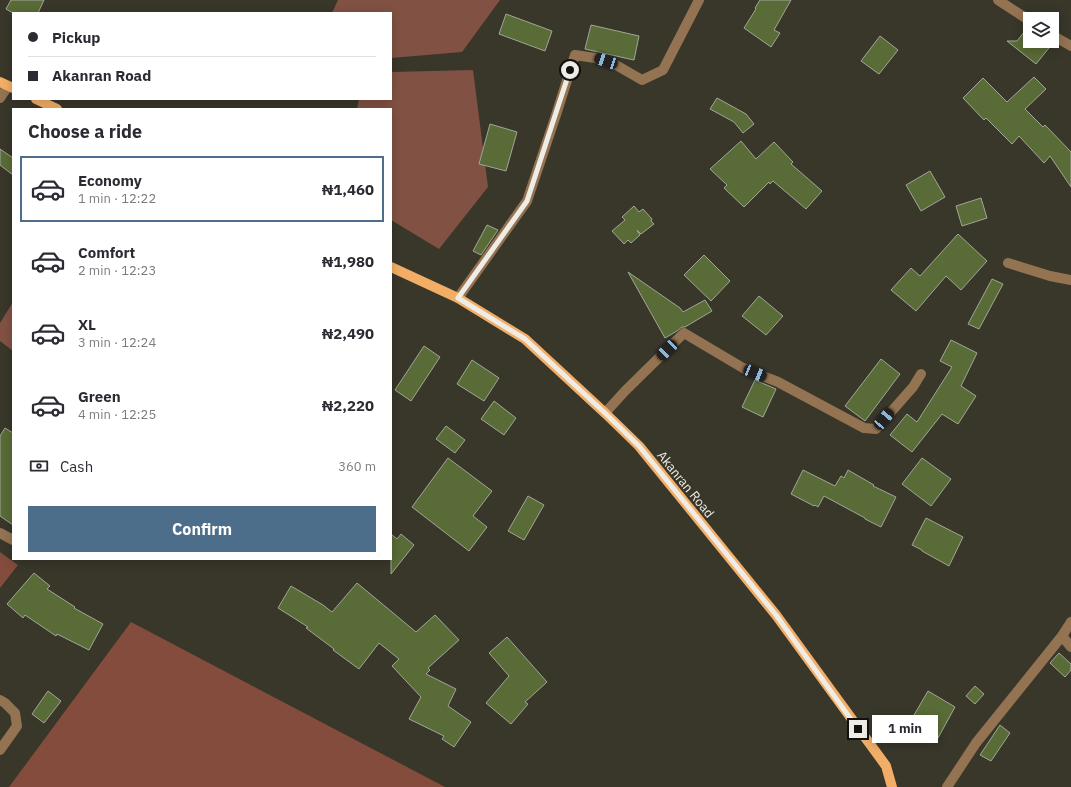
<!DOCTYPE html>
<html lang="en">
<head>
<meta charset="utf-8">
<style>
  body { margin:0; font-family:"IBM Plex Sans",sans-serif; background:#f2f2f3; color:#2b2b33; height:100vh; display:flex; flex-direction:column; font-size:15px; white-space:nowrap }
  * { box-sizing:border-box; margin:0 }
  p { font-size:13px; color:#7c7c81 }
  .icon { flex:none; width:22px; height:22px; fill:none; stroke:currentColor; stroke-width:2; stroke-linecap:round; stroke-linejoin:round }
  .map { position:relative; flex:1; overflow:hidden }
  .sheet { position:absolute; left:12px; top:108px; width:380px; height:452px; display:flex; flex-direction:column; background:#fff; border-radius:0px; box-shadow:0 2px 10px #0003 }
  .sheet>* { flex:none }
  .hud { position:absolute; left:12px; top:12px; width:380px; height:88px; border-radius:0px; box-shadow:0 2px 10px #0003; display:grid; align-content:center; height:88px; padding:0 16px; background:#fff }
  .fabs { position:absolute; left:1023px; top:12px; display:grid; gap:8px }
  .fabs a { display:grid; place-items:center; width:36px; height:36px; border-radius:0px; background:#fff; box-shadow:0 2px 10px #0003; font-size:20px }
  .end { position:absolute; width:18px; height:18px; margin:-9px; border:5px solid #eeece5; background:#111; box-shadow:0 0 0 2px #111 }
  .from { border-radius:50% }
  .bubble { position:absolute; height:28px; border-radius:0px; background:#fff; box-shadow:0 2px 10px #0003; font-size:13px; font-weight:700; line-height:28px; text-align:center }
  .car { position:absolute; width:12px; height:24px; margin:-12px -6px; border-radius:5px; box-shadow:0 0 3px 1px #0007; background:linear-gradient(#222 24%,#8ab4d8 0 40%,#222 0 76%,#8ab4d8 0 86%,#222 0) }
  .hud b { display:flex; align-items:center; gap:14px; height:38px; font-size:15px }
  .hud b+b { border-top:1px solid #e1e1e2 }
  .hud i { width:10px; height:10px; background:#2b2b33 }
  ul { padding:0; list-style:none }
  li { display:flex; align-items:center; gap:12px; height:66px; margin:0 8px 6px; padding:0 8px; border:2px solid transparent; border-radius:0px }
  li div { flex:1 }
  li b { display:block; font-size:15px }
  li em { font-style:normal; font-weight:700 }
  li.on { border-color:#4c6e8b }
  li>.icon { width:36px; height:36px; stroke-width:1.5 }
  h2 { padding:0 16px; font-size:18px; line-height:48px }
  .pay { display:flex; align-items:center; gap:10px; height:44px; padding:0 16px; font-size:15px }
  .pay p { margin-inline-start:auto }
  .cta { display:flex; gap:8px; margin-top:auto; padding:8px 16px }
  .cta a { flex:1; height:46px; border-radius:0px; background:#4c6e8b; color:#fff; font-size:16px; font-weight:700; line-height:46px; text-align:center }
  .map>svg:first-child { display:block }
  .green { fill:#815244 }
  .forest { fill:#844c3c }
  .building { fill:#596b36; stroke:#a1a799 }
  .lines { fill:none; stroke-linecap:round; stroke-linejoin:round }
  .minor { stroke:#947352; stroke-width:10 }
  .major { stroke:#f2ae67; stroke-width:10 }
  .route { stroke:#eeece5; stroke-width:5 }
  .labels { text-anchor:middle; stroke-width:3; stroke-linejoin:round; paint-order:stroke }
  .street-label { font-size:13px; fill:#eeece5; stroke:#39362a }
</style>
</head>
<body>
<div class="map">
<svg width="1071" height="787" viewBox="0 0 1071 787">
  <rect width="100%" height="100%" fill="#39362a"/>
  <path class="green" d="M338,0h162l-38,52 -71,6v-45h-59z
    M473,70l15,117 -49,62 -48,-29v-111h-34l2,-10h32v-27z
    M13,302v49l-13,-10v-18z"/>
  <path class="forest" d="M0,552l18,13 -18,23z
    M131,622l314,165h-436z"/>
  <path class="building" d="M11,0h33l-6,13h-25l-7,-4z
    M760,0h31l-17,30 6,3 -9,14 -27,-19 12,-19 -1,-1z
    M506,14l46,17 -7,20 -46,-17z
    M591,25l48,11 -5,24 -49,-11z
    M1028,27h2v14h19l4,2 -17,21 -29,-23h10z
    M880,36l18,14 -19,24 -18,-13z
    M1034,77l12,12 -21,20 18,18 2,-2 26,27v35l-21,-31 -6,7 -25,-27 -7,8 -26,-26 -2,2 -21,-22 20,-20 24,24z
    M717,98l29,16 8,10 -11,9 -9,-11 -24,-13z
    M490,124l27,8 -11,39 -27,-7z
    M741,141l15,18 18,-17 19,20 -2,2 31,27 -16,18 -33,-28 -3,3 -1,-2 -25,25 -20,-19 3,-3 -17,-16z
    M0,149l13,9v17l-13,-10z
    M930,171l15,26 -24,14 -15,-26z
    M981,198l6,20 -25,8 -6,-20z
    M634,206l5,6 4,-3 9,10 -1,2 3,3 -13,10 -4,-4 3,5 -9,8 -3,-3 -4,4 -12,-13 13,-11 -3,-3z
    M487,225l11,5 -17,25 -8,-4z
    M958,234l29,27 -26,29 -15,-14 -30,35 -25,-21 20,-22 9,8z
    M704,255l26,26 -19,20 -27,-26z
    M628,272l52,36 3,4 22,-12 7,11 -27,16h-3l-5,4 -12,7z
    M992,279l11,5 -24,45 -11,-5z
    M759,296l24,20 -17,19 -24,-19z
    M951,340l26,13 -16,33 15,10 -18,28 -16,-10 -30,38 -22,-17 17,-21 10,8 35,-55 -12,-6z
    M424,346l16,11 -29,44 -16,-11z
    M881,359l19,15 -35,47 -20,-15z
    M472,360l27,18 -15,23 -27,-17z
    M755,380l21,9 -13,28 -21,-10z
    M494,401l22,17 -12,17 -23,-16z
    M446,426l19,14 -10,13 -19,-14z
    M5,428l8,5v92l-13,-9v-80z
    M448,458l44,33 -19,25 14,11 -18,24 -57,-44z
    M922,458l29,21 -20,27 -29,-22z
    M803,470l32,16 6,-10 3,2 4,-8 26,15 -1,1 23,11 -15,30 -16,-8v-1l-41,-22 -6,11 -3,-2 -1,1 -23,-12z
    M528,496l16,9 -20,35 -16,-9z
    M926,518l37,19 -14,29 -27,-15v-1l-10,-5z
    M391,534l6,5 4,-5 13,11 -23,29z
    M34,573l16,13 -3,3 28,18 -1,1 29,16 -14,26 -32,-16 -1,2 -31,-21 -2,3 -16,-14z
    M357,583l59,49 19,-17 24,25 -31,28 2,2 -4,4 30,15 -8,17 23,16 -17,25 -12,-8 2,-3 -35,-17 12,-22 -29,-31 7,-7 -20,-16 -20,26 -26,-19 1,-1 -28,-21 2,-1 -30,-19 13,-22 32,19 9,7z
    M507,637l40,45 -22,20 3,2 -17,20 -25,-21 23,-27 -20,-23z
    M1059,653l12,11v6l-6,7 -15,-14z
    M975,686l9,8 -9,10 -9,-8z
    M48,691l13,10 -17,22 -12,-9z
    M928,691l27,16 -17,31 -28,-16z
    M1000,725l10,8 -19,28 -11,-6z"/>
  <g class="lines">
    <path class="minor" d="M998,0l32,21
      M1052,35l19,11
      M0,98l8,-12
      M1008,263l42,13 21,4
      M458,298l69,-97 29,-86 19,-60 20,3 21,7 26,15 21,-10 36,-70
      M605,413l20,-22 59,-58 59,35 35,14 86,46 12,1 37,-42 8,-13
      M0,533l13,7
      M1062,636l9,11
      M0,700l5,3 10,10 2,13 -17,24
      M947,787l29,-44 86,-107 9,-14"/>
    <path class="major" d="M0,82l13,6
      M36,99l21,10
      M391,267l67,31 67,41 80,74 34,33 137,169 110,151 6,21"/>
  </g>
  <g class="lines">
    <path class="route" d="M570,70l-43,131 -69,97 67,41 80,74 34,33 137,169 82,114"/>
  </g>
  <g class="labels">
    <g class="street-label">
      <text transform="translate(686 484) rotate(51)" y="5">Akanran Road</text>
    </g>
  </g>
</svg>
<div class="fabs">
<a><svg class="icon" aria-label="layers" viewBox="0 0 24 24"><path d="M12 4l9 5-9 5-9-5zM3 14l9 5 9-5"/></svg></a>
</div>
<i class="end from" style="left:570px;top:70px"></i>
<i class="end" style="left:858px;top:729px"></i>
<div class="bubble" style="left:872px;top:715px;width:66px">1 min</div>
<i class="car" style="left:606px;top:61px;rotate:289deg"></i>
<i class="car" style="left:667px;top:350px;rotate:226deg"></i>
<i class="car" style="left:755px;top:373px;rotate:112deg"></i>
<i class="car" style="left:884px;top:419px;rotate:40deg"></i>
<div class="hud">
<b><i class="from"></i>Pickup</b>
<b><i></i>Akanran Road</b>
</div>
<section class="sheet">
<h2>Choose a ride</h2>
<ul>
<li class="on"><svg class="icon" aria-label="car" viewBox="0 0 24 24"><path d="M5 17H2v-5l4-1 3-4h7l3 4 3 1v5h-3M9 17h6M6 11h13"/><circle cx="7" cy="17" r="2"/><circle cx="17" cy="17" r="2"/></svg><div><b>Economy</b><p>1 min · 12:22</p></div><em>₦1,460</em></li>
<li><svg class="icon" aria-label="car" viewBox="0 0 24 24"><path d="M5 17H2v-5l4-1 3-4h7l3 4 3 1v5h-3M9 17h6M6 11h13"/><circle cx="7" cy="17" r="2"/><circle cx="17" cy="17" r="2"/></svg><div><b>Comfort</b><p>2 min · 12:23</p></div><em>₦1,980</em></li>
<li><svg class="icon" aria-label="car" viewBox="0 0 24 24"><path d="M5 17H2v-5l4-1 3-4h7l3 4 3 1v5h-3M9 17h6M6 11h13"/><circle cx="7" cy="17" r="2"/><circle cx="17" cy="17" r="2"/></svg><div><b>XL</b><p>3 min · 12:24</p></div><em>₦2,490</em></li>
<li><svg class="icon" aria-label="car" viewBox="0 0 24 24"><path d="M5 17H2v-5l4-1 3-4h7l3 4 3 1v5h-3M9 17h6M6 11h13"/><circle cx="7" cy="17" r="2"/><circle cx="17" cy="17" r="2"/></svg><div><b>Green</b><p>4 min · 12:25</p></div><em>₦2,220</em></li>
</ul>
<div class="pay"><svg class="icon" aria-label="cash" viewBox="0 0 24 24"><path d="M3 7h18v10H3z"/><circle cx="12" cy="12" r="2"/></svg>Cash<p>360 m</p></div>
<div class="cta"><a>Confirm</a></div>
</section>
</div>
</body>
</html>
